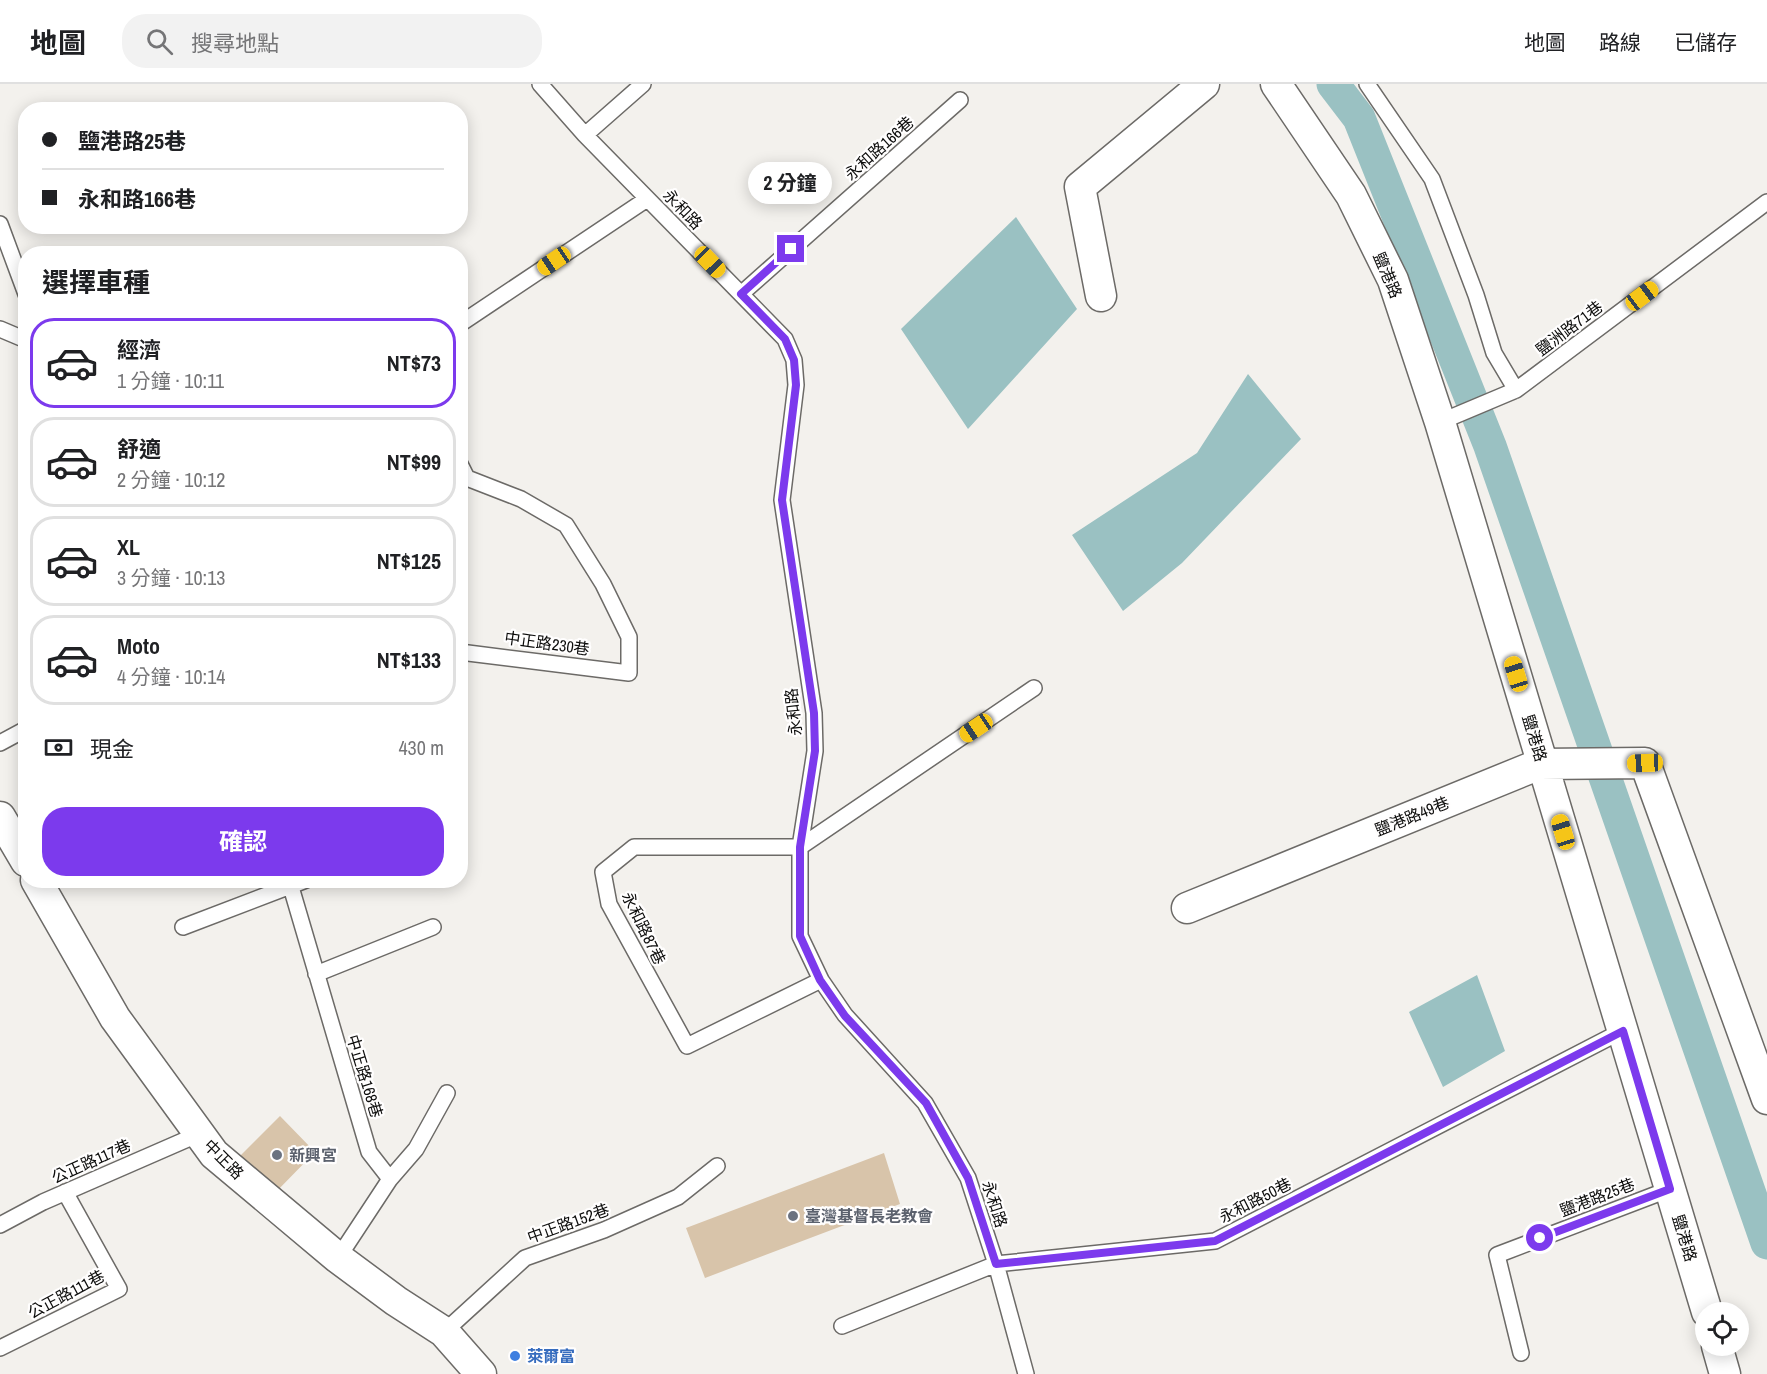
<!DOCTYPE html>
<html lang="zh-TW">
<head>
<meta charset="utf-8">
<style>
  body { margin:0; font-family:"Archivo Narrow","Noto Sans TC",sans-serif; background:#f2f2f2; color:#202124; height:100vh; display:flex; flex-direction:column; font-size:22px; white-space:nowrap }
  * { box-sizing:border-box; margin:0 }
  p { font-size:20px; color:#757577 }
  .icon { flex:none; width:33px; height:33px; fill:none; stroke:currentColor; stroke-width:2; stroke-linecap:round; stroke-linejoin:round }
  .map { position:relative; flex:1; overflow:hidden }
  .side { position:absolute; left:18px; top:162px; width:450px; height:642px; display:flex; flex-direction:column; background:#fff; border-radius:24px; box-shadow:0 3px 15px #0003 }
  .side>* { flex:none }
  .banner { position:absolute; left:18px; top:18px; width:450px; height:132px; border-radius:24px; box-shadow:0 3px 15px #0003; display:grid; align-content:center; height:132px; padding:0 24px; background:#fff }
  .tools { position:absolute; left:1695px; top:1218px; display:grid; gap:12px }
  .tools a { display:grid; place-items:center; width:54px; height:54px; border-radius:50%; background:#fff; box-shadow:0 3px 15px #0003; font-size:30px }
  .end { position:absolute; width:27px; height:27px; margin:-14px; border:8px solid #7c3aed; background:#fff; box-shadow:0 0 0 3px #fff }
  .from { border-radius:50% }
  .bubble { position:absolute; height:42px; border-radius:21px; background:#fff; box-shadow:0 3px 15px #0003; font-size:20px; font-weight:700; line-height:42px; text-align:center }
  .car { position:absolute; width:18px; height:36px; margin:-18px -9px; border-radius:8px; box-shadow:0 0 4px 2px #0007; background:linear-gradient(#f5c518 24%,#345 0 40%,#f5c518 0 76%,#345 0 86%,#f5c518 0) }
  .banner b { display:flex; align-items:center; gap:21px; height:57px; font-size:22px }
  .banner b+b { border-top:2px solid #e0e0e0 }
  .banner i { width:15px; height:15px; background:#202124 }
  ul { padding:0; list-style:none }
  li { display:flex; align-items:center; gap:18px; height:90px; margin:0 12px 9px; padding:0 12px; border:3px solid #e0e0e0; border-radius:24px }
  li div { flex:1 }
  li b { display:block; font-size:22px }
  li em { font-style:normal; font-weight:700 }
  li.on { border-color:#7c3aed }
  li>.icon { width:54px; height:54px; stroke-width:1.5 }
  h2 { padding:0 24px; font-size:27px; line-height:72px }
  .pay { display:flex; align-items:center; gap:15px; height:66px; padding:0 24px; font-size:22px }
  .pay p { margin-inline-start:auto }
  .cta { display:flex; gap:12px; margin-top:auto; padding:12px 24px }
  .cta a { flex:1; height:69px; border-radius:24px; background:#7c3aed; color:#fff; font-size:24px; font-weight:700; line-height:69px; text-align:center }
  header { display:flex; align-items:center; gap:36px; box-sizing:border-box; height:84px; padding:0 30px; background:#fff; border-bottom:2px solid #e0e0e0 }
  header strong { font-size:28px }
  nav { display:flex; gap:33px; margin-inline-start:auto; font-size:21px }
  .search { width:420px; height:54px; background:#f2f2f2; display:flex; align-items:center; gap:15px; box-sizing:border-box; padding:0 21px; border-radius:24px; color:#757577; font-size:22px }
  .map>svg:first-child { display:block }
  .water { fill:#9ac1c2 }
  .lines { fill:none; stroke-linecap:round; stroke-linejoin:round }
  .canal { stroke:#9ac1c2; stroke-width:33 }
  .building { fill:#d8c4aa }
  .service-casing { stroke:#6c6a67; stroke-width:18 }
  .minor-casing { stroke:#6c6a67; stroke-width:33 }
  .service { stroke:#fff; stroke-width:15 }
  .minor { stroke:#fff; stroke-width:30 }
  .route { stroke:#7c3aed; stroke-width:8 }
  .worship-dot { fill:#6b7280; stroke:#fffefe; stroke-width:2 }
  .shop-dot { fill:#3f7fe0; stroke:#fffefe; stroke-width:2 }
  .labels { text-anchor:middle; stroke-width:4.5; stroke-linejoin:round; paint-order:stroke }
  .street-label { font-size:16px; fill:#0c0c0b; stroke:#fffefe }
  .worship-label { font-size:16px; font-weight:bold; fill:#5b616d; stroke:#fffefe; text-anchor:start }
  .shop-label { font-size:16px; font-weight:bold; fill:#366cbe; stroke:#fffefe; text-anchor:start }
</style>
</head>
<body>
<header>
<strong>地圖</strong>
<div class="search"><svg class="icon" aria-label="search" viewBox="0 0 24 24"><circle cx="10" cy="10" r="6"/><path d="M15 15l6 6"/></svg>搜尋地點</div>
<nav><a>地圖</a><a>路線</a><a>已儲存</a></nav>
</header>
<div class="map">
<svg width="1767" height="1290" viewBox="0 0 1767 1290">
  <rect width="100%" height="100%" fill="#f3f1ed"/>
  <path class="water" d="M1016,133l61,92 -109,120 -67,-100z
    M1248,290l53,65 -119,124 -59,48 -51,-76 125,-82z
    M1477,891l28,76 -62,36 -34,-75z"/>
  <g class="lines">
    <path class="canal" d="M1333,0l26,34 131,328 277,797"/>
  </g>
  <path class="building" d="M280,1032l35,36 -40,41 -36,-36z
    M884,1069l16,51 -195,74 -19,-50z"/>
  <g class="lines">
    <g class="service-casing">
      <path id="service" d="M540,0l45,51 200,204 9,21 2,25 -14,115 32,213 1,38 -15,96v89l21,44 24,35 80,88 43,75 28,86 30,110
        M1367,0l65,95 44,116 18,58 22,37
        M585,51l58,-51
        M0,140l26,70
        M741,210l219,-194
        M460,240l187,-125
        M0,245l26,11
        M1440,338l76,-32 251,-188
        M460,380l7,14 54,21 45,26 37,59 26,53v36l-169,-21
        M0,659l26,-14
        M291,803l78,265 21,27 -52,79
        M183,843l123,-47
        M316,890l117,-47
        M821,896l-134,66 -78,-142 -6,-32 31,-25h166l234,-159
        M390,1095l26,-30 31,-56
        M0,1141l43,-23 156,-68
        M842,1242l154,-62 219,-23 407,-210
        M444,1248l81,-74 79,-28 74,-33 39,-31
        M0,1264l119,-59 -54,-97
        M1521,1269l-24,-98 173,-66"/>
    </g>
    <g class="minor-casing">
      <path id="minor" d="M1276,0l75,111 42,85 47,142 267,890
        M1101,212l-21,-109 124,-103
        M0,733l26,44
        M36,796l79,138 99,136 124,104 58,43 48,31 37,42
        M1187,824l353,-144 105,-1 122,336
        M1717,1262l8,28"/>
    </g>
    <use href="#service" class="service"/>
    <use href="#minor" class="minor"/>
  </g>
  <g class="lines">
    <path class="route" d="M791,165l-50,45 44,45 9,21 2,25 -14,115 32,213 1,38 -15,96v89l20,44 25,36 81,87 42,75 28,86 219,-23 408,-210 47,158 -130,49"/>
  </g>
  <g class="worship-dot">
    <circle cx="277" cy="1071" r="6"/>
    <circle cx="793" cy="1132" r="6"/>
  </g>
  <circle class="shop-dot" cx="515" cy="1272" r="6"/>
  <g class="labels">
    <g class="street-label">
      <text transform="translate(879 64) rotate(-42)" y="6">永和路166巷</text>
      <text transform="translate(683 125) rotate(46)" y="6">永和路</text>
      <text transform="translate(1388 191) rotate(67)" y="6">鹽港路</text>
      <text transform="translate(1569 244) rotate(-37)" y="6">鹽洲路71巷</text>
      <text transform="translate(547 559) rotate(8)" y="6">中正路230巷</text>
      <text transform="translate(793 628) rotate(-96)" y="6">永和路</text>
      <text transform="translate(1535 654) rotate(73)" y="6">鹽港路</text>
      <text transform="translate(1412 732) rotate(-22)" y="6">鹽港路49巷</text>
      <text transform="translate(644 844) rotate(64)" y="6">永和路87巷</text>
      <text transform="translate(365 992) rotate(73)" y="6">中正路168巷</text>
      <text transform="translate(224 1075) rotate(45)" y="6">中正路</text>
      <text transform="translate(91 1077) rotate(-24)" y="6">公正路117巷</text>
      <text transform="translate(1597 1113) rotate(-21)" y="6">鹽港路25巷</text>
      <text transform="translate(1255 1116) rotate(-27)" y="6">永和路50巷</text>
      <text transform="translate(995 1120) rotate(72)" y="6">永和路</text>
      <text transform="translate(568 1139) rotate(-20)" y="6">中正路152巷</text>
      <text transform="translate(1685 1154) rotate(73)" y="6">鹽港路</text>
      <text transform="translate(66 1210) rotate(-28)" y="6">公正路111巷</text>
    </g>
    <g class="worship-label">
      <text x="289" y="1077">新興宮</text>
      <text x="805" y="1138">臺灣基督長老教會</text>
    </g>
    <g class="shop-label">
      <text x="527" y="1278">萊爾富</text>
    </g>
  </g>
</svg>
<div class="tools">
<a><svg class="icon" aria-label="locate" viewBox="0 0 24 24"><circle cx="12" cy="12" r="6"/><path d="M12 2v4M12 18v4M2 12h4M18 12h4"/></svg></a>
</div>
<i class="end from" style="left:1540px;top:1154px"></i>
<i class="end" style="left:791px;top:165px"></i>
<div class="bubble" style="left:748px;top:78px;width:84px">2 分鐘</div>
<i class="car" style="left:554px;top:177px;rotate:236deg"></i>
<i class="car" style="left:710px;top:178px;rotate:136deg"></i>
<i class="car" style="left:1642px;top:212px;rotate:53deg"></i>
<i class="car" style="left:1516px;top:590px;rotate:343deg"></i>
<i class="car" style="left:976px;top:644px;rotate:236deg"></i>
<i class="car" style="left:1645px;top:679px;rotate:268deg"></i>
<i class="car" style="left:1563px;top:748px;rotate:343deg"></i>
<div class="banner">
<b><i class="from"></i>鹽港路25巷</b>
<b><i></i>永和路166巷</b>
</div>
<section class="side">
<h2>選擇車種</h2>
<ul>
<li class="on"><svg class="icon" aria-label="car" viewBox="0 0 24 24"><path d="M5 17H2v-5l4-1 3-4h7l3 4 3 1v5h-3M9 17h6M6 11h13"/><circle cx="7" cy="17" r="2"/><circle cx="17" cy="17" r="2"/></svg><div><b>經濟</b><p>1 分鐘 · 10:11</p></div><em>NT$73</em></li>
<li><svg class="icon" aria-label="car" viewBox="0 0 24 24"><path d="M5 17H2v-5l4-1 3-4h7l3 4 3 1v5h-3M9 17h6M6 11h13"/><circle cx="7" cy="17" r="2"/><circle cx="17" cy="17" r="2"/></svg><div><b>舒適</b><p>2 分鐘 · 10:12</p></div><em>NT$99</em></li>
<li><svg class="icon" aria-label="car" viewBox="0 0 24 24"><path d="M5 17H2v-5l4-1 3-4h7l3 4 3 1v5h-3M9 17h6M6 11h13"/><circle cx="7" cy="17" r="2"/><circle cx="17" cy="17" r="2"/></svg><div><b>XL</b><p>3 分鐘 · 10:13</p></div><em>NT$125</em></li>
<li><svg class="icon" aria-label="car" viewBox="0 0 24 24"><path d="M5 17H2v-5l4-1 3-4h7l3 4 3 1v5h-3M9 17h6M6 11h13"/><circle cx="7" cy="17" r="2"/><circle cx="17" cy="17" r="2"/></svg><div><b>Moto</b><p>4 分鐘 · 10:14</p></div><em>NT$133</em></li>
</ul>
<div class="pay"><svg class="icon" aria-label="cash" viewBox="0 0 24 24"><path d="M3 7h18v10H3z"/><circle cx="12" cy="12" r="2"/></svg>現金<p>430 m</p></div>
<div class="cta"><a>確認</a></div>
</section>
</div>
</body>
</html>
